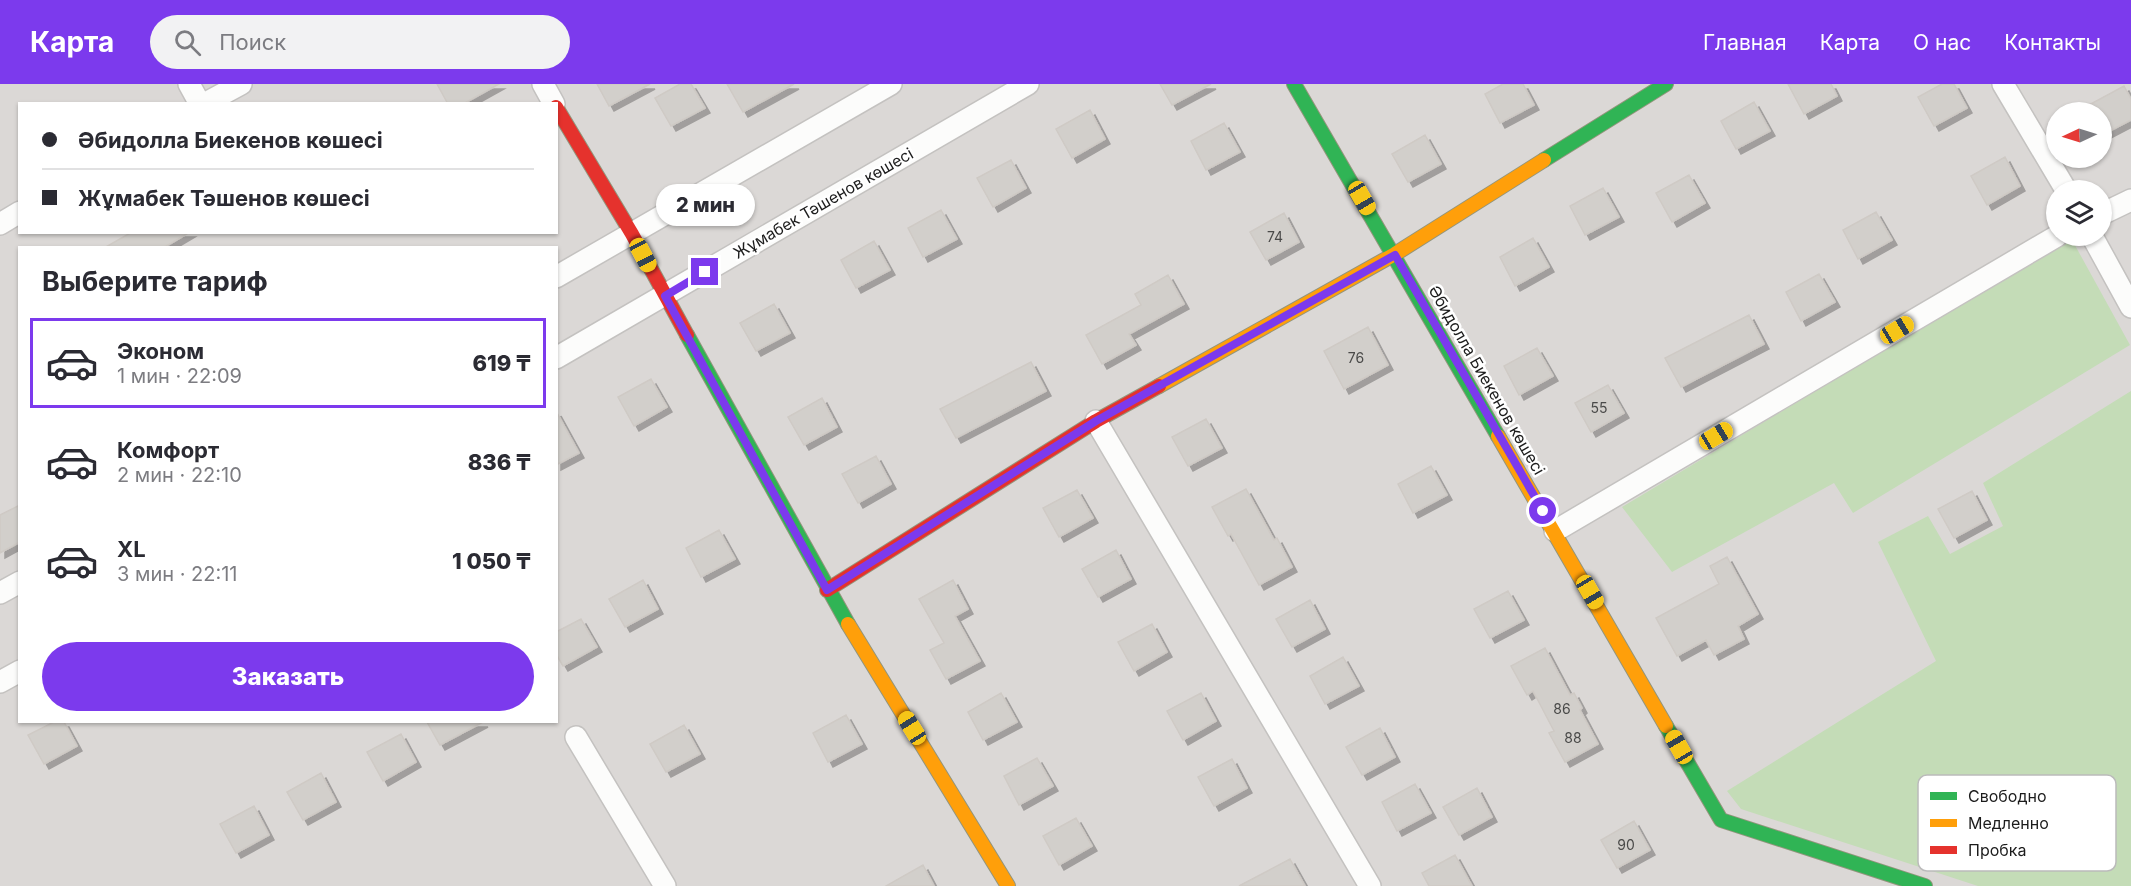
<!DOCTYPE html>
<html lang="ru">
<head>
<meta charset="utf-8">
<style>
  body { margin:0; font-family:Inter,sans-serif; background:#f2f2f3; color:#2b2b33; height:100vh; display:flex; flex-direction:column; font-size:22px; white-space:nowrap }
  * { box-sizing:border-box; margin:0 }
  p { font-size:20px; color:#7c7c81 }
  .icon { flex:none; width:33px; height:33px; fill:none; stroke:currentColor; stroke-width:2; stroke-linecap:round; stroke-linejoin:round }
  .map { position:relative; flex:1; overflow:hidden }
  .sheet { position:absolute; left:18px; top:162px; width:540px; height:477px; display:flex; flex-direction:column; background:#fff; border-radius:0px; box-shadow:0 2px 4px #0004 }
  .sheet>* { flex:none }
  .guide { position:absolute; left:18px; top:18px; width:540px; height:132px; border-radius:0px; box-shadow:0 2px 4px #0004; display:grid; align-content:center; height:132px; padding:0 24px; background:#fff }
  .needle { width:39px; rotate:266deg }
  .fabs { position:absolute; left:2046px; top:18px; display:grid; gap:12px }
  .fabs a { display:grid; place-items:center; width:66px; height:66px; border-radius:50%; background:#fff; box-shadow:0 2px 4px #0004; font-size:30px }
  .end { position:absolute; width:27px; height:27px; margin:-14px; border:8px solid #7c3aed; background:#fff; box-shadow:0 0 0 3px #fff }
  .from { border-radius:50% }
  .bubble { position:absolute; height:42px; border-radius:21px; background:#fff; box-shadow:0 2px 4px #0004; font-size:20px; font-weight:800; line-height:42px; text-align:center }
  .car { position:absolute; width:18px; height:36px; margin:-18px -9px; border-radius:8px; box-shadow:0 0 4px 2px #0007; background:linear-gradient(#f5c518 24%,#345 0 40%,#f5c518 0 76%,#345 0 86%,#f5c518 0) }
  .guide b { display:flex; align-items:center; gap:21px; height:57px; font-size:22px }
  .guide b+b { border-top:2px solid #e1e1e2 }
  .guide i { width:15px; height:15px; background:#2b2b33 }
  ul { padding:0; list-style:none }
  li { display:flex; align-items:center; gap:18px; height:90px; margin:0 12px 9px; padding:0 12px; border:3px solid transparent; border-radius:0px }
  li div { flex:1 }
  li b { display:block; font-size:22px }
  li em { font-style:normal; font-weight:800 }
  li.current { border-color:#7c3aed }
  li>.icon { width:54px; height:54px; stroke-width:1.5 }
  h2 { padding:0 24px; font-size:27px; line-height:72px }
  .button { display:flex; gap:12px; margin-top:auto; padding:12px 24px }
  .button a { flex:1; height:69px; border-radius:36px; background:#7c3aed; color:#fff; font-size:24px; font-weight:800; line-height:69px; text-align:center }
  header { display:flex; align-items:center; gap:36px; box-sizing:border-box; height:84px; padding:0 30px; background:#7c3aed; color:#fff }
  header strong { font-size:28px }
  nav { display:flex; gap:33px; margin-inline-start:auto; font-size:21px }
  .search { width:420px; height:54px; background:#f2f2f3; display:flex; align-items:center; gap:15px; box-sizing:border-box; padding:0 21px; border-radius:33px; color:#7c7c81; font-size:22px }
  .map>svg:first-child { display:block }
  .residential { fill:#dbd8d6; fill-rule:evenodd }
  .forest { fill:#c4dcb7 }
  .building { fill:#d2cfcb; stroke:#cfcac5; stroke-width:1.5; filter:url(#shadow) }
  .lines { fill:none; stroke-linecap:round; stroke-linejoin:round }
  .street-casing { stroke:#c4c2c0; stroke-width:24 }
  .fast-casing { stroke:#93957c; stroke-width:16 }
  .slow-casing { stroke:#93957c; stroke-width:16 }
  .jam-casing { stroke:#93957c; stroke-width:16 }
  .street { stroke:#fcfcfb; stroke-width:21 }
  .fast { stroke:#30b455; stroke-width:14 }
  .slow { stroke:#ff9f0a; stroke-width:14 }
  .jam { stroke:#e5322d; stroke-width:14 }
  .route { stroke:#7c3aed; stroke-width:8 }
  .labels { text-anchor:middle; stroke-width:5; stroke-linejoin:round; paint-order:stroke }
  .number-label { font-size:14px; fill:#4a4a49 }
  .street-label { font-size:16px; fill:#1c1c1c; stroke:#fff }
  .key { fill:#fff; stroke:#bbb; stroke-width:1.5 }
  .key-label { font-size:16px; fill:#1c1c1c }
</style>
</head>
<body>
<header>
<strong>Карта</strong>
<div class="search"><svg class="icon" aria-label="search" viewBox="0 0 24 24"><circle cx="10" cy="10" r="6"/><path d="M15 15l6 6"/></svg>Поиск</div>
<nav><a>Главная</a><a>Карта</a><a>О нас</a><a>Контакты</a></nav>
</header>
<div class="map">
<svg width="2131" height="802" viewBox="0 0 2131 802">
  <defs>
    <filter id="shadow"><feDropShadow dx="5" dy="5" stdDeviation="0" flood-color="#0004"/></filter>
  </defs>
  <rect width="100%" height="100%" fill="#ece9e4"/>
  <path class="residential" d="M0,0h2131v802h-2131zM20,20h536v128h-536zM2056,28h46v46h-46zM2056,106h46v46h-46zM20,164h536v474h-536z"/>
  <path class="forest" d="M2071,154l59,107 -277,168 -19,-30 -162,89 -50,-65z
    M2131,307v495h-153l-237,-77 -14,-18 209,-130 -58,-119 50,-26 22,38 53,-28 -20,-43z"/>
  <path class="building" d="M437,0h62l-36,20h-15z
    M597,0h53l-41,22z
    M680,0h11l14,24 -34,18 -16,-28z
    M727,0h67l-51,28z
    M1160,0h51l-39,21z
    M1503,0h20l11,21 -34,18 -15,-29z
    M1788,0h43l6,12 -33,18z
    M1942,0h12l13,24 -33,18 -16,-29z
    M2124,2l7,13v21l-25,13 -4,-8v-13h-26z
    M1754,18l16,29 -34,18 -15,-28z
    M1090,26l15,29 -33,19 -16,-29z
    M1224,39l16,29 -34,18 -15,-29z
    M1425,51l16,29 -33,18 -16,-28z
    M2005,73l15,29 -33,19 -16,-29z
    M1011,76l15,28 -33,19 -16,-29z
    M1689,91l16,28 -33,19 -16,-29z
    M1603,104l16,29 -34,18 -15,-29z
    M941,126l16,29 -34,18 -15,-29z
    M1876,128l16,28 -34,19 -15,-29z
    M1284,129l15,29 -33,18 -16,-28z
    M132,148h58l-27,16h-59z
    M1533,154l16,29 -34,19 -15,-29z
    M874,157l16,29 -34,18 -15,-28z
    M1819,190l16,28 -34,19 -15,-29z
    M1168,191l16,29 -55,30 7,11 -34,19 -16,-29 55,-30 -6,-11z
    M774,220l16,29 -34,18 -16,-28z
    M1749,231l15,29 -83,43 -16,-29z
    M1368,243l20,38 -44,24 -20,-38z
    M1537,264l16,28 -34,19 -15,-29z
    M1031,278l15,29 -90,47 -16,-29z
    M651,295l16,28 -33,19 -16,-29z
    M1608,301l16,28 -33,19 -16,-29z
    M822,314l15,29 -33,18 -16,-28z
    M556,327l23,42 -23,12z
    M1206,335l16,29 -34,18 -16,-29z
    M876,372l15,28 -33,19 -16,-29z
    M1431,382l16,29 -34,18 -15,-29z
    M1246,405l28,51 3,-2 15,29 -33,18 -28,-51 -3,2 -16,-29z
    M1077,406l16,28 -34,19 -16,-29z
    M1972,407l15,29 -33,18 -16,-29z
    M20,421v37l-20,11v-38z
    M719,446l16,29 -34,18 -15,-29z
    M1116,466l15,29 -33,18 -16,-28z
    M1727,473l31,57 -20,12 6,13 -30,16 -8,-15 -29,16 -21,-38 63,-34 -9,-18z
    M643,496l15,29 -33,18 -16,-28z
    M953,496l15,29 -13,7 25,45 -34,18 -16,-29 14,-7 -25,-44z
    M1508,507l16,29 -34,18 -16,-29z
    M1310,516l15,29 -33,18 -16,-28z
    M581,535l16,28 -34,19 -7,-12v-22z
    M1152,540l15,28 -33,19 -16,-29z
    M1545,564l25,47 4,-2 8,15 -2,2 18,34 -33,18 -16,-29 5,-2 -21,-40 -6,4 -16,-29z
    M1343,573l16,29 -34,18 -15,-28z
    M1001,609l16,29 -34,18 -15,-28z
    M1201,609l15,28 -33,19 -16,-29z
    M846,631l16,29 -34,18 -15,-29z
    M54,638h10l13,24 -33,18 -16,-29z
    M427,638h56l-43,23z
    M684,641l16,29 -34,18 -16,-28z
    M1380,644l15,29 -33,18 -16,-28z
    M401,650l15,28 -33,19 -16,-29z
    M1037,674l16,28 -34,19 -15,-29z
    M1232,675l15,29 -33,18 -16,-29z
    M321,689l15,29 -33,18 -16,-28z
    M1415,700l16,29 -34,18 -15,-29z
    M1477,704l15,29 -33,18 -16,-28z
    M254,722l15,29 -33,18 -16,-29z
    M1076,734l16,28 -33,19 -16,-29z
    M1634,737l16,29 -33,18 -16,-28z
    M1455,771l17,31h-43l-7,-13z
    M1290,775l15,27h-66z
    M923,781l11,21h-48z"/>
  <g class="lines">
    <g class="street-casing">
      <path id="street" d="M189,0l11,20
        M543,0l11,20
        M2003,0l63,106
        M204,20l37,-20
        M2102,130l29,-14
        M0,140l20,-12
        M2092,152l39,71
        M556,193l335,-193
        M556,274l472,-274
        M1096,337l274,465
        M1555,447l502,-295
        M0,509l20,-11
        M0,598l20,-11
        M576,653l89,149"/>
    </g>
    <g class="fast-casing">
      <path id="fast" d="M1294,0l204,352
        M1544,76l122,-76
        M687,251l161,289
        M1666,642l55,94 204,66"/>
    </g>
    <g class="slow-casing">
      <path id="slow" d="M1159,302l236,-132 149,-94
        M1498,352l168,290
        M848,540l160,262"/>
    </g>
    <g class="jam-casing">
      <path id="jam" d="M556,23l76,127 55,101
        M827,506l269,-169 63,-35"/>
    </g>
    <use href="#street" class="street"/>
    <use href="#fast" class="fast"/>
    <use href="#slow" class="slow"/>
    <use href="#jam" class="jam"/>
  </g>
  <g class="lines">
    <path class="route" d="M705,188l-40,24 162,294 269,-169 299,-166 148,256"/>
  </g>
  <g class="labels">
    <g class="number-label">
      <text x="1275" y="158">74</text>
      <text x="1356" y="279">76</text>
      <text x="1599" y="329">55</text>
      <text x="1562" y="630">86</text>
      <text x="1573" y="659">88</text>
      <text x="1626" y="766">90</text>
    </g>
    <g class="street-label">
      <text transform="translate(823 119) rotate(-30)" y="6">Жұмабек Тәшенов көшесі</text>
      <text transform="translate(1487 296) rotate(60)" y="6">Әбидолла Биекенов көшесі</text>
    </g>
  </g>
  <rect x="1918" y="691" width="198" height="96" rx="9" class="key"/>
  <rect x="1930" y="708" width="27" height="8" fill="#30b455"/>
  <rect x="1930" y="735" width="27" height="8" fill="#ff9f0a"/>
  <rect x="1930" y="762" width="27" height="8" fill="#e5322d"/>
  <g class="key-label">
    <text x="1968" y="718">Свободно</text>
    <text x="1968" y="745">Медленно</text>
    <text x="1968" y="772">Пробка</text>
  </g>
</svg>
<div class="fabs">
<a><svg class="needle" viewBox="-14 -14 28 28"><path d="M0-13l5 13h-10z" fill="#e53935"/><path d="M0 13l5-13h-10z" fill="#7c7c81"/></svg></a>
<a><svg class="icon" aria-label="layers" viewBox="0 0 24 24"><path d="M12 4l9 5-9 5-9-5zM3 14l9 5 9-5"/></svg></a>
</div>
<i class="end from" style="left:1543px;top:427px"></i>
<i class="end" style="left:705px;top:188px"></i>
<div class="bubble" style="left:656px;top:100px;width:99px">2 мин</div>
<i class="car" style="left:1362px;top:114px;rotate:150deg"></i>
<i class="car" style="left:643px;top:171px;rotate:152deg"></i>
<i class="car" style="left:1897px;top:246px;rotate:59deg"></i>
<i class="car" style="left:1716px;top:352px;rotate:59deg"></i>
<i class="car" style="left:1590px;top:508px;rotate:150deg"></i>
<i class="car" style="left:912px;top:644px;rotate:328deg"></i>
<i class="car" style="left:1679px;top:663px;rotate:330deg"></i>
<div class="guide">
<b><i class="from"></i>Әбидолла Биекенов көшесі</b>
<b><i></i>Жұмабек Тәшенов көшесі</b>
</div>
<section class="sheet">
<h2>Выберите тариф</h2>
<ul>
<li class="current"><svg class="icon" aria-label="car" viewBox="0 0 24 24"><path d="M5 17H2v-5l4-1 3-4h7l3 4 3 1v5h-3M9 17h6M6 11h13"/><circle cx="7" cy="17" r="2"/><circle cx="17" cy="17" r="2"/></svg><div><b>Эконом</b><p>1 мин · 22:09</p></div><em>619 ₸</em></li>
<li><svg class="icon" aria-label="car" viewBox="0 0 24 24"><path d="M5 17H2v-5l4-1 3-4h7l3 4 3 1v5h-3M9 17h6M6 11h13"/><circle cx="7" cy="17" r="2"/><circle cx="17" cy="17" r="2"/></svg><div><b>Комфорт</b><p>2 мин · 22:10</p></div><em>836 ₸</em></li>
<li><svg class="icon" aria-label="car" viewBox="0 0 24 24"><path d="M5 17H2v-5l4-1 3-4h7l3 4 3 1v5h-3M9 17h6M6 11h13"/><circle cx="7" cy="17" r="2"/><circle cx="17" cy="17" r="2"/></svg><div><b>XL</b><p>3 мин · 22:11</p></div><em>1 050 ₸</em></li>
</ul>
<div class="button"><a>Заказать</a></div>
</section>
</div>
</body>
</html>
